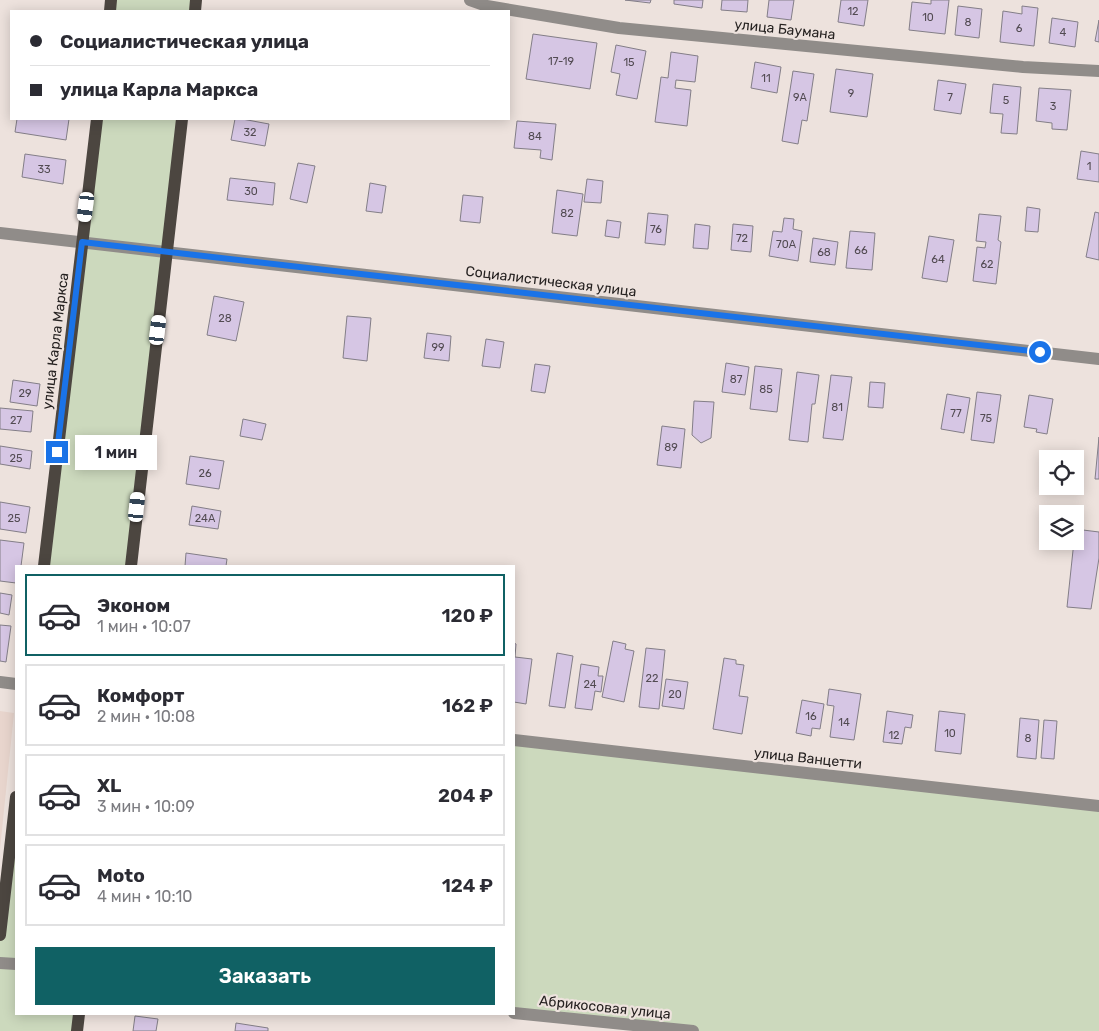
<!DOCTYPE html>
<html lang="ru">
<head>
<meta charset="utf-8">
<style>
  body { margin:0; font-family:Rubik,sans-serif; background:#f2f2f3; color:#2b2b33; height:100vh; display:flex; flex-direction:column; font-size:19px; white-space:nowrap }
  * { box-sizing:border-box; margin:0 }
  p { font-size:16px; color:#7c7c81 }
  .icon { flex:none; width:28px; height:28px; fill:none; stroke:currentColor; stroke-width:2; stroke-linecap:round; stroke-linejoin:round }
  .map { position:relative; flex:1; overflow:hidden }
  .sheet { position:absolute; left:15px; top:565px; width:500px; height:450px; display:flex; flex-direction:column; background:#fff; border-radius:0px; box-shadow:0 2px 12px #0003 }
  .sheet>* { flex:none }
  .banner { position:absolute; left:10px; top:10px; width:500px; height:110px; border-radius:0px; box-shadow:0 2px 12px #0003; display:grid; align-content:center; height:110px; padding:0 20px; background:#fff }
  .controls { position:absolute; left:1039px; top:450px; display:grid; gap:10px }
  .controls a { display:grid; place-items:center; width:45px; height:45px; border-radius:0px; background:#fff; box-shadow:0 2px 12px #0003; font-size:25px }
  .end { position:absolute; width:22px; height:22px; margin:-11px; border:6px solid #1a73e8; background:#fff; box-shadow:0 0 0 2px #fff }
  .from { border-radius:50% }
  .bubble { position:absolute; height:35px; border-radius:0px; background:#fff; box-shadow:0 2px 12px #0003; font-size:16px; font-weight:600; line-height:35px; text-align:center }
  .car { position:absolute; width:15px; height:30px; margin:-15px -8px; border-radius:6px; box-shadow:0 0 4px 1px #0007; background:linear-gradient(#fff 24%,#345 0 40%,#fff 0 76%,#345 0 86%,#fff 0) }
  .banner b { display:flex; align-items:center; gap:18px; height:48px; font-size:19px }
  .banner b+b { border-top:1px solid #e1e1e2 }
  .banner i { width:12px; height:12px; background:#2b2b33 }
  ul { padding:9px 0 0; list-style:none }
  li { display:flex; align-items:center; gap:15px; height:82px; margin:0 10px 8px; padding:0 10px; border:2px solid #e1e1e2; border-radius:0px }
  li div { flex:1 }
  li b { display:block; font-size:19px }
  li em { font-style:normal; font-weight:600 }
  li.selected { border-color:#106164 }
  li>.icon { width:45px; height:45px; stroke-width:1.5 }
  .primary-button { display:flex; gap:10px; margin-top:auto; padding:10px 20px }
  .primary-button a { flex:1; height:58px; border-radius:0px; background:#106164; color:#fff; font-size:20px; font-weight:600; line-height:58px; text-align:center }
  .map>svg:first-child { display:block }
  .built { fill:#e8d5cd }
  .green { fill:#ccd9bd }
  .building { fill:#d6c6e4; stroke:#837e87 }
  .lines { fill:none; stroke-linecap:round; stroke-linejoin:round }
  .minor { stroke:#908c89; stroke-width:12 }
  .major { stroke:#4c4640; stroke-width:12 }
  .route { stroke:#1a73e8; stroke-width:6 }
  .labels { text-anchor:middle; stroke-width:4.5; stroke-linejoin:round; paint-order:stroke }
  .number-label { font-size:11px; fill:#524b52 }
  .street-label { font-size:14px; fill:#262221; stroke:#ede2dd }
</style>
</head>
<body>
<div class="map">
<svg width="1099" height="1031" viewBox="0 0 1099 1031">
  <rect width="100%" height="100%" fill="#ede2dd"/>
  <path class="built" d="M0,711l14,2 -14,136z"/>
  <path class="green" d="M111,0h85l-1,11h-85z
    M97,119h85l-51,447h-88z
    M514,740l585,66v225h-406l-179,-18z
    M16,787v227h63l-2,17h-77v-109z"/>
  <path class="building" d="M625,0h26l-1,3z
    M674,0h29l-1,8 -28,-4z
    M722,0h26l-1,12 -26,-2z
    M769,0h25l-3,20 -24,-3z
    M841,0h27l-4,26 -26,-4z
    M931,0h18l-4,34 -36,-4 3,-28 19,2z
    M958,6l24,3 -3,29 -24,-3z
    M1022,6l16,2 -4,38 -34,-4 3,-31 19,3z
    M1052,18l26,4 -3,25 -26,-4z
    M1099,20v22l-4,-1z
    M533,34l64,9 -7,46 -64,-10z
    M616,45l30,6 -9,48 -21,-4 4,-21 -9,-2z
    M671,52l27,4 -3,26 -19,-2 -1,8 16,2 -4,36 -32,-4 6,-45 7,1z
    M755,62l26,5 -4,26 -26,-5z
    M836,69l37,5 -6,43 -37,-5z
    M793,71l21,3 -7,47 -5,-1 -4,24 -16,-3z
    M938,80l28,4 -5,30 -27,-4z
    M993,84l28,3 -4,47 -16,-1 2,-19 -13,-1z
    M1039,88l32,2 -4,40 -15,-1v-6l-16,-2z
    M17,119h52l-3,21 -51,-8z
    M235,119h7l27,5 -4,22 -34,-6z
    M517,121l39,3 -4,36 -12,-2 1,-8 -27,-2z
    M1081,151l18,3v28l-22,-3z
    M25,154l41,6 -3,24 -41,-7z
    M298,163l17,3 -8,37 -17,-4z
    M230,178l45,5 -2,22 -46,-5z
    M587,179l16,2 -2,22 -17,-1z
    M370,183l16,3 -4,27 -16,-2z
    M557,190l26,4 -6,42 -25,-3z
    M463,195l20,2 -3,26 -20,-2z
    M1027,207l13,2 -2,23 -13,-1z
    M1095,212l4,1v47l-13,-3z
    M648,213l20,2 -3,30 -20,-2z
    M979,214l22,2 -3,24 3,2 -5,42 -23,-3 4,-34 8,1 1,-6 -10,-1z
    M784,218l10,1 -1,10 9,2 -4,30 -29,-5 4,-25 9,1z
    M607,220l14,2 -2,16 -14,-2z
    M695,224l15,2 -2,23 -15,-1z
    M733,224l20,2 -2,26 -20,-2z
    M850,231l25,2 -3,37 -26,-2z
    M929,236l25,4 -7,42 -25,-4z
    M813,238l25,4 -3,23 -25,-3z
    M214,296l30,6 -8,39 -29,-6z
    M347,316l24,2 -4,43 -24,-3z
    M427,333l24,3 -2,25 -25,-3z
    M486,339l18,3 -4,26 -18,-2z
    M726,363l23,4 -4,28 -23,-3z
    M535,364l15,2 -5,27 -14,-2z
    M755,366l27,3 -5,43 -27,-3z
    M797,372l22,3 -4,29h-3l-4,38 -19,-2z
    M831,375l21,2 -9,63 -20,-2z
    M13,380l27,4 -3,22 -27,-4z
    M870,382l15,1 -2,25 -15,-1z
    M977,392l24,3 -7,48 -23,-3z
    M947,394l23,4 -6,35 -23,-4z
    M1029,395l24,4 -6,35 -11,-2 1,-3 -13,-2z
    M694,401l20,1 -3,36 -10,5 -9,-8z
    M0,408l33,3 -2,21 -31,-3z
    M243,419l23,5 -4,16 -22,-4z
    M662,426l23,3 -4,39 -24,-3z
    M1099,437v42h-4z
    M0,446l32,5 -2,18 -30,-5z
    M190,456l34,5 -5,28 -33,-5z
    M0,502l30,5 -4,26 -26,-4z
    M192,506l29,5 -3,18 -29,-4z
    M1075,529l24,3v26l-8,51 -24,-2 7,-66h1z
    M0,540l24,3 -3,23h-5v17l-16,-2z
    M186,553l41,6 -1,7h-41z
    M0,593l12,2 -3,20 -9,-2z
    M0,625l11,1 -5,36 -6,-1z
    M613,641l13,3 -1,5 9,2 -10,51 -22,-5z
    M514,643l2,1 -1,13 17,2 -6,45 -12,-2z
    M646,648l19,2 -6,59 -20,-2z
    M557,653l16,3 -8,52 -16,-2z
    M724,658l12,2v4l8,1 -5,31 9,1 -6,37 -29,-5z
    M581,664l18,3 -1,9h5l-2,16 -6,-1 -3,19 -17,-2z
    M666,679l22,3 -4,27 -22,-3z
    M829,689l32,5 -7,46 -24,-3 4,-31 -7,-1z
    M802,700l22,4 -4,25 -8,-1 -1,8 -15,-3z
    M887,711l26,4 -2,13 -6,-1 -3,17 -19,-2z
    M939,711l26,3 -4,40 -26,-3z
    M1020,718l19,2 -3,39 -19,-2z
    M1044,720l13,1 -3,38 -13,-1z
    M135,1016l23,3 -2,12h-23z
    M236,1023l32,5v3h-33z"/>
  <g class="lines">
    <path class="minor" d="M470,0l17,6 132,22 404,39 76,4
      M0,233l1099,126
      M0,682l16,2
      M514,740l585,66
      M0,963l16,1
      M514,1013l179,18"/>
    <path class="major" d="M110,11l1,-11
      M195,11l1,-11
      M44,566l53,-447
      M131,566l51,-447
      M0,935l16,-138
      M77,1031l2,-17"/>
  </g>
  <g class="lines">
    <path class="route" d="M57,452l25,-210 958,110"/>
  </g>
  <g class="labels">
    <g class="number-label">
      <text x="853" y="15">12</text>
      <text x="928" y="21">10</text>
      <text x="968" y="26">8</text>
      <text x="1019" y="32">6</text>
      <text x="1063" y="36">4</text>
      <text x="561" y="65">17-19</text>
      <text x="629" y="66">15</text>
      <text x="766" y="82">11</text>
      <text x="851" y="97">9</text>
      <text x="800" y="101">9А</text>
      <text x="950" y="101">7</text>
      <text x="1006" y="104">5</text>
      <text x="1053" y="110">3</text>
      <text x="250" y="136">32</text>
      <text x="535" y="140">84</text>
      <text x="1089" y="170">1</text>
      <text x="44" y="173">33</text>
      <text x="251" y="195">30</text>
      <text x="567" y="217">82</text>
      <text x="656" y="233">76</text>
      <text x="742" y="242">72</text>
      <text x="786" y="248">70А</text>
      <text x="861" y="254">66</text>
      <text x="824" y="256">68</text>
      <text x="938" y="263">64</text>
      <text x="987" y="268">62</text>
      <text x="225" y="322">28</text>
      <text x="438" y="351">99</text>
      <text x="736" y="383">87</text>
      <text x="766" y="393">85</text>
      <text x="25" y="397">29</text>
      <text x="837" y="411">81</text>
      <text x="956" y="417">77</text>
      <text x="986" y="422">75</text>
      <text x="16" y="424">27</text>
      <text x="671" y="451">89</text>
      <text x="16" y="462">25</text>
      <text x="205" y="477">26</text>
      <text x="14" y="522">25</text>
      <text x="205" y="522">24А</text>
      <text x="652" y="682">22</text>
      <text x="590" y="688">24</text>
      <text x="675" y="698">20</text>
      <text x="811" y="720">16</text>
      <text x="844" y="726">14</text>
      <text x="950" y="737">10</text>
      <text x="894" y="739">12</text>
      <text x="1028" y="742">8</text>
    </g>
    <g class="street-label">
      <text transform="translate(785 29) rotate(6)" y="5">улица Баумана</text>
      <text transform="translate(551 281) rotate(7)" y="5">Социалистическая улица</text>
      <text transform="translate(55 341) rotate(-83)" y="5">улица Карла Маркса</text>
      <text transform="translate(808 758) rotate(6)" y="5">улица Ванцетти</text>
      <text transform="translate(605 1007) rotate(6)" y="5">Абрикосовая улица</text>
    </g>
  </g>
</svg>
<div class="controls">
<a><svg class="icon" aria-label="locate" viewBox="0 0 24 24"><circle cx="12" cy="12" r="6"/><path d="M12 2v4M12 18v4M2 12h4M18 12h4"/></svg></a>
<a><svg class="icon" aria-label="layers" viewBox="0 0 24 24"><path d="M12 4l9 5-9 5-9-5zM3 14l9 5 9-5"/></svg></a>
</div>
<i class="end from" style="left:1040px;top:352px"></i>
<i class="end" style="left:57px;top:452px"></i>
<div class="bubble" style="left:75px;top:435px;width:82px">1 мин</div>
<i class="car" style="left:86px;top:207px;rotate:187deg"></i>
<i class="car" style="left:158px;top:330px;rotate:7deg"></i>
<i class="car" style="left:137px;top:507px;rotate:6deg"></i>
<div class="banner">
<b><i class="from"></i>Социалистическая улица</b>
<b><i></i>улица Карла Маркса</b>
</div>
<section class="sheet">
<ul>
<li class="selected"><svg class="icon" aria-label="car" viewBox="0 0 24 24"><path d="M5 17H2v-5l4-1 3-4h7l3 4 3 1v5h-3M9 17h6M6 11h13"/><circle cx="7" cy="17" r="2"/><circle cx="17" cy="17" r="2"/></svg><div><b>Эконом</b><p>1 мин · 10:07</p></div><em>120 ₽</em></li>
<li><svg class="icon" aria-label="car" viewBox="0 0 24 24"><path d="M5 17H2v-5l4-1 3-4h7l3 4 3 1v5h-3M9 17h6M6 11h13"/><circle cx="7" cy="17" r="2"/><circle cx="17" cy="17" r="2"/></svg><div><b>Комфорт</b><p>2 мин · 10:08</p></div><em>162 ₽</em></li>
<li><svg class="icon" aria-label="car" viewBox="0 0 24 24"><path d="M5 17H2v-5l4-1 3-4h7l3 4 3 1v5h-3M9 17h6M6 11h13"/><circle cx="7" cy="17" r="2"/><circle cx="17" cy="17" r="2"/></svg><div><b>XL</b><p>3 мин · 10:09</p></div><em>204 ₽</em></li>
<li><svg class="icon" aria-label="car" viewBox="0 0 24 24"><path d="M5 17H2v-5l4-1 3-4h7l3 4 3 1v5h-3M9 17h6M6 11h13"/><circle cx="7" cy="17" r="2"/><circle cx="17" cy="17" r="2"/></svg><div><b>Moto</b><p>4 мин · 10:10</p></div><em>124 ₽</em></li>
</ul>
<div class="primary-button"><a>Заказать</a></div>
</section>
</div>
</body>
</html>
